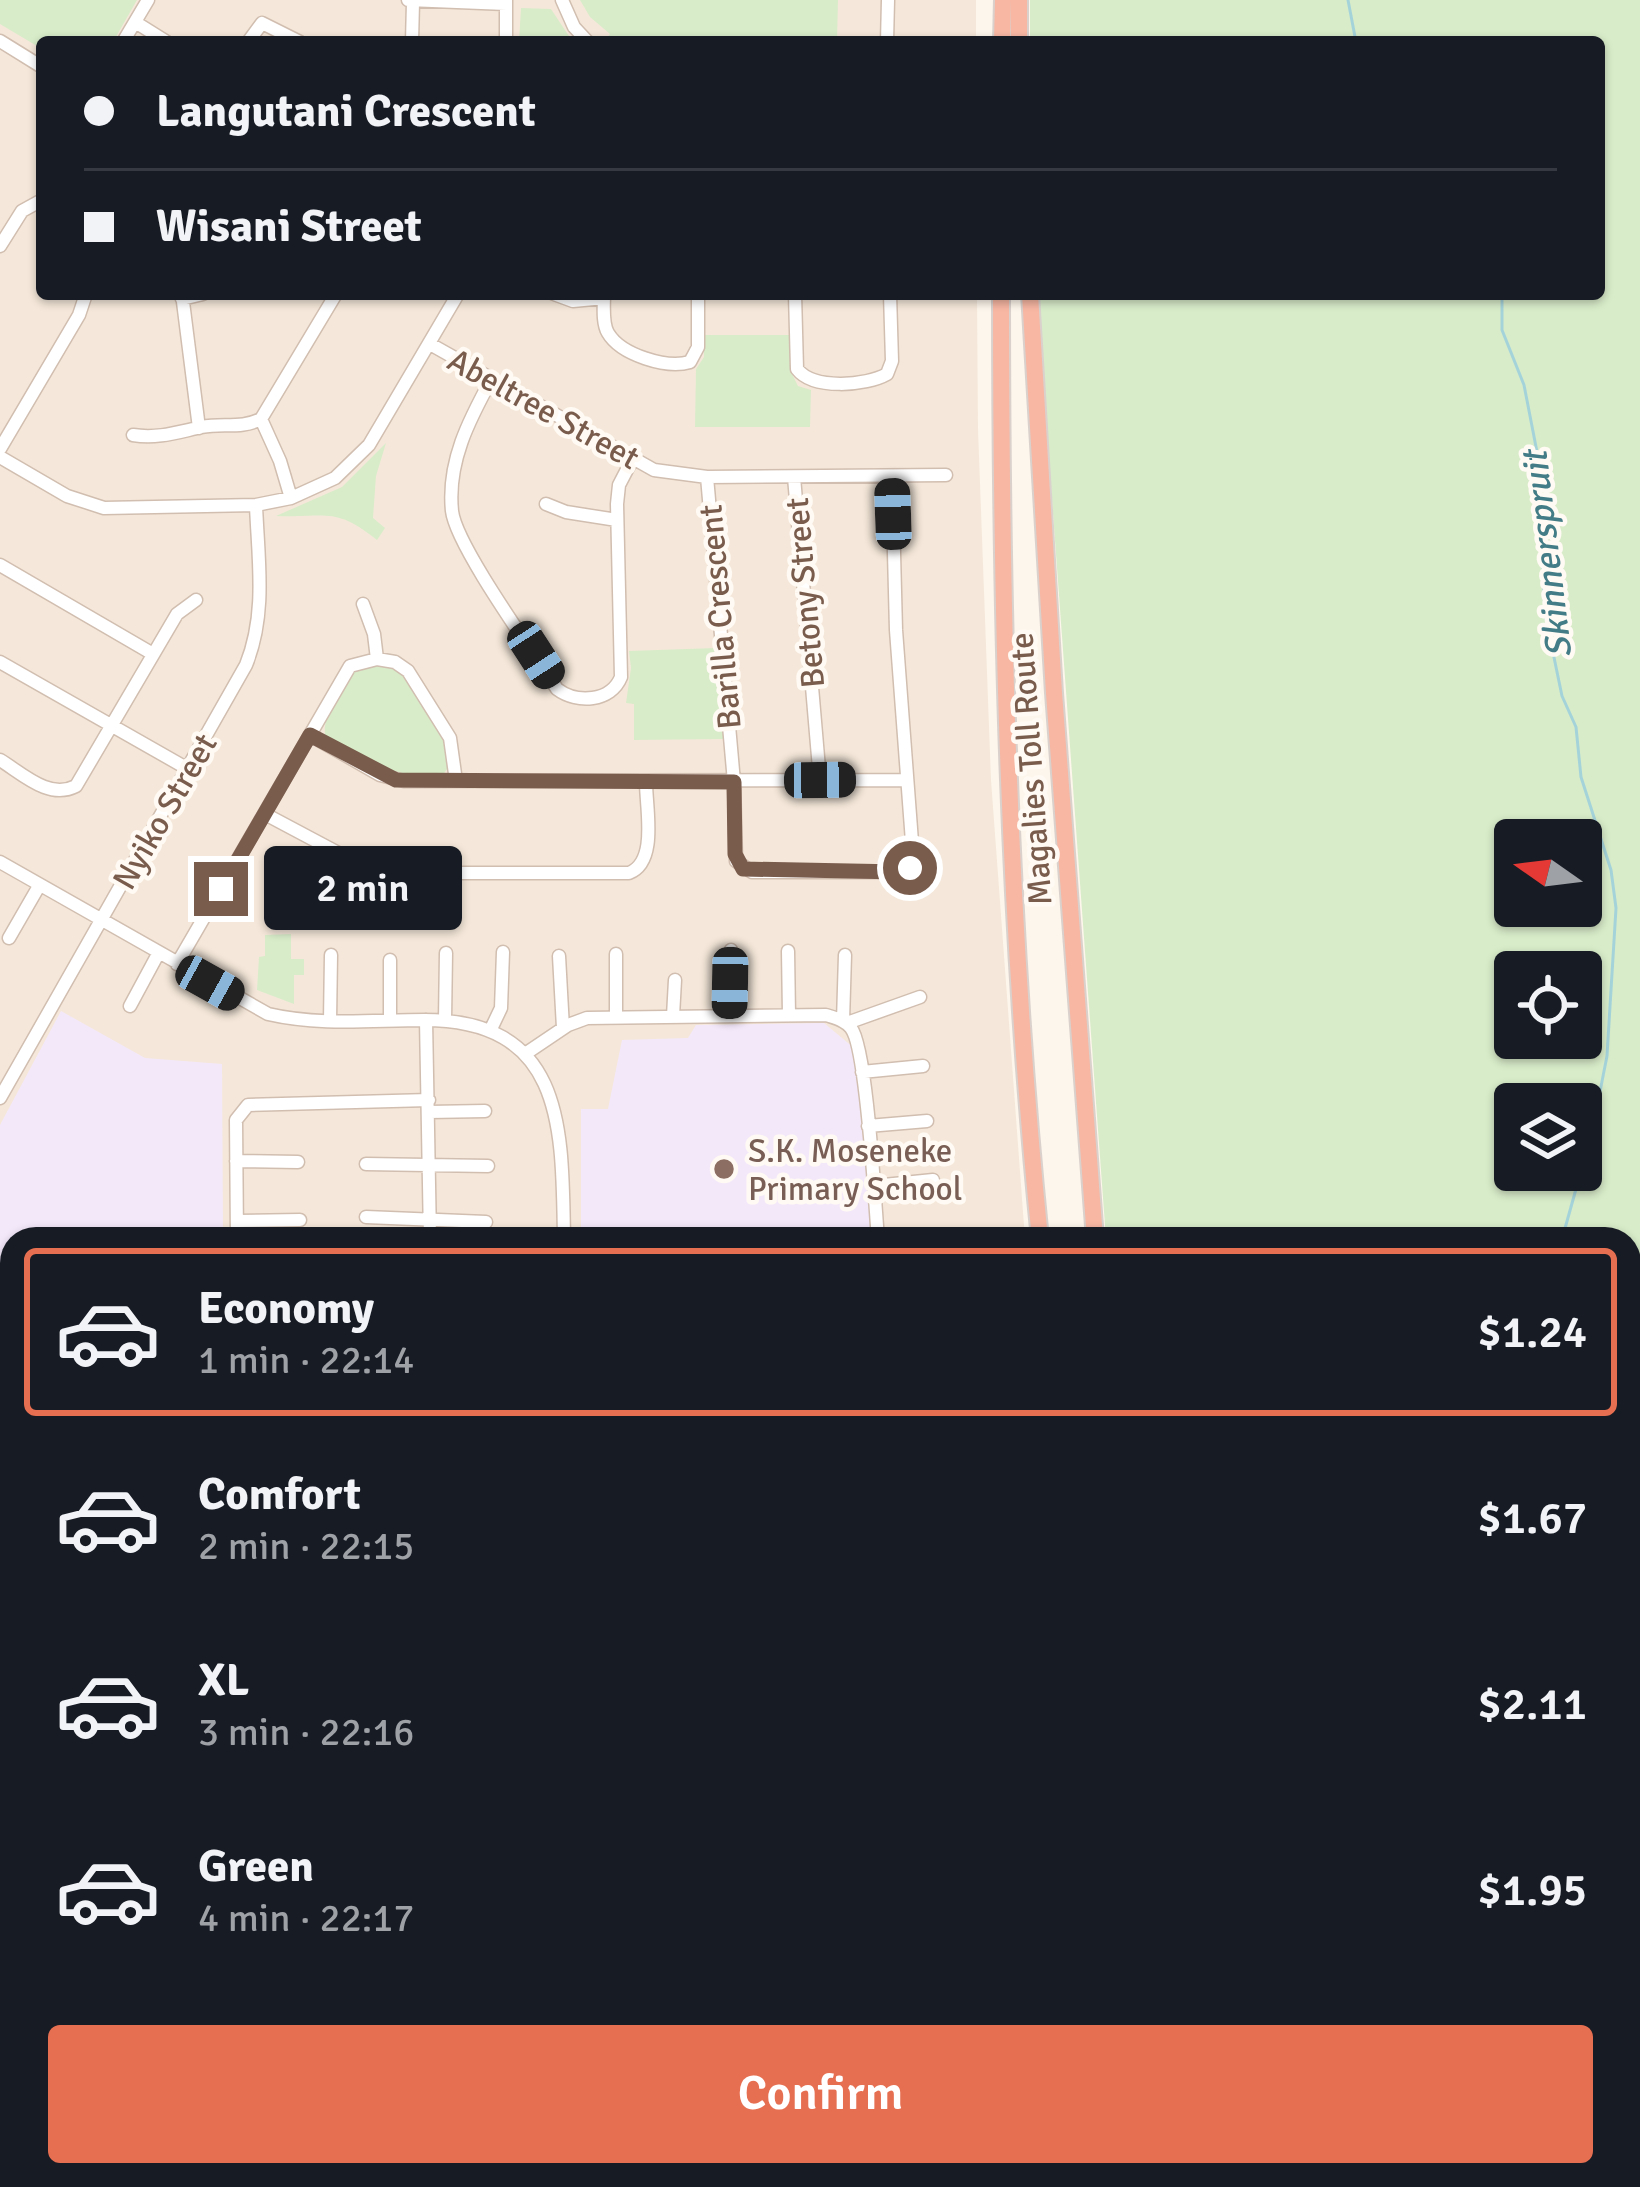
<!DOCTYPE html>
<html lang="en">
<head>
<meta charset="utf-8">
<style>
  body { margin:0; font-family:Signika,sans-serif; background:#20242c; color:#f1f3f6; height:100vh; display:flex; flex-direction:column; font-size:45px; white-space:nowrap }
  * { box-sizing:border-box; margin:0 }
  p { font-size:39px; color:#9ea1a6 }
  .icon { flex:none; width:66px; height:66px; fill:none; stroke:currentColor; stroke-width:2; stroke-linecap:round; stroke-linejoin:round }
  .map { position:relative; flex:1; overflow:hidden }
  .drawer { position:absolute; left:0px; top:1227px; width:1641px; height:960px; display:flex; flex-direction:column; background:#171b24; border-radius:36px 36px 0 0; box-shadow:0 3px 9px #0004 }
  .drawer>* { flex:none }
  .top-card { position:absolute; left:36px; top:36px; width:1569px; height:264px; border-radius:12px; box-shadow:0 3px 9px #0004; display:grid; align-content:center; height:264px; padding:0 48px; background:#171b24 }
  .needle { width:78px; rotate:284deg }
  .fabs { position:absolute; left:1494px; top:819px; display:grid; gap:24px }
  .fabs a { display:grid; place-items:center; width:108px; height:108px; border-radius:12px; background:#171b24; box-shadow:0 3px 9px #0004; font-size:60px }
  .end { position:absolute; width:54px; height:54px; margin:-27px; border:15px solid #7a5c4d; background:#fff; box-shadow:0 0 0 6px #fff }
  .from { border-radius:50% }
  .bubble { position:absolute; height:84px; border-radius:12px; background:#171b24; box-shadow:0 3px 9px #0004; font-size:39px; font-weight:600; line-height:84px; text-align:center }
  .car { position:absolute; width:36px; height:72px; margin:-36px -18px; border-radius:15px; box-shadow:0 0 9px 3px #0007; background:linear-gradient(#222 24%,#8ab4d8 0 40%,#222 0 76%,#8ab4d8 0 86%,#222 0) }
  .top-card b { display:flex; align-items:center; gap:42px; height:114px; font-size:45px }
  .top-card b+b { border-top:3px solid #363941 }
  .top-card i { width:30px; height:30px; background:#f1f3f6 }
  ul { padding:21px 0 0; list-style:none }
  li { display:flex; align-items:center; gap:36px; height:168px; margin:0 24px 18px; padding:0 24px; border:6px solid transparent; border-radius:12px }
  li div { flex:1 }
  li b { display:block; font-size:45px }
  li em { font-style:normal; font-weight:600 }
  li.current { border-color:#e76f51 }
  li>.icon { width:108px; height:108px; stroke-width:1.5 }
  .button { display:flex; gap:24px; margin-top:auto; padding:24px 48px }
  .button a { flex:1; height:138px; border-radius:12px; background:#e76f51; color:#fff; font-size:48px; font-weight:600; line-height:138px; text-align:center }
  .map>svg:first-child { display:block }
  .residential { fill:#f5e8da }
  .education { fill:#f3e8fa }
  .green { fill:#d8ecc9; fill-rule:evenodd }
  .lines { fill:none; stroke-linecap:round; stroke-linejoin:round }
  .stream { stroke:#a5d3da; stroke-width:3 }
  .minor-casing { stroke:#d1beb0; stroke-width:15 }
  .highway-casing { stroke:#dad1cd; stroke-width:20 }
  .minor { stroke:#fff; stroke-width:12 }
  .highway { stroke:#f7b7a3; stroke-width:16 }
  .route { stroke:#7a5c4d; stroke-width:15 }
  .education-dot { fill:#8d6e63; stroke:#fffaf3; stroke-width:4.5 }
  .labels { text-anchor:middle; stroke-width:9; stroke-linejoin:round; paint-order:stroke }
  .street-label { font-size:33px; fill:#7a5c4d; stroke:#fffaf3 }
  .education-label { font-size:33px; fill:#785e54; stroke:#fffaf3; text-anchor:start }
  .water-label { font-size:36px; font-style:italic; fill:#437c86; stroke:#fffaf3 }
</style>
</head>
<body>
<div class="map">
<svg width="1640" height="2187" viewBox="0 0 1640 2187">
  <rect width="100%" height="100%" fill="#fdf6ec"/>
  <path class="residential" d="M0,0h976v42h-934v252h935l1,135 13,351 34,459h-1013v936h948l-1,12h-959z"/>
  <path class="education" d="M61,1011l84,47 77,6 1,175h-211v249h-12v-363z
    M824,1023l30,25 18,181 -4,6 -287,3v-129h27l14,-69 66,-2 8,-13z"/>
  <path class="green" d="M0,0h137l-24,42h-71v7l-42,-25z
    M580,0h258l-1,42h-233l6,-8 -20,-17z
    M1030,0h610v2187l-366,-1 -2,-11h357v-936h-523l-69,-945h562v-252h-569zM1515,840h66v66h-66zM1515,972h66v66h-66zM1515,1104h66v66h-66z
    M521,8l30,1 22,33h-54z
    M704,335h89v41l5,10 13,4 -1,37h-115l1,-58 8,-12z
    M386,443l-10,33 -3,42 12,10 -8,12c-42,-34 -51,-22 -101,-24l66,-29z
    M716,648l8,91 -90,1v-36l-8,-1 5,-35 -2,-17z
    M383,663l18,6 44,72 5,24 -8,11 -51,-2 -65,-35c-7,-17 17,-65 35,-72 7,-3 14,-3 22,-4z
    M291,934v25h13v16h-10v29l-37,-14 2,-33 6,-1v-21z
    M1195,2175h57l-3,12h-53z"/>
  <g class="lines">
    <path class="stream" d="M1348,0l8,42
      M1502,294v36l22,55 13,67 8,162 17,82 14,31 5,50 30,93 5,38 -9,148 -15,76 -30,107
      M1629,2170l11,6"/>
    <g class="minor-casing">
      <path id="minor" d="M408,0l98,4
        M562,0l12,27 14,15
        M135,22l32,20
        M0,41l42,26
        M123,42l25,-42
        M248,42l14,-19 38,19
        M412,42l1,-40
        M506,42v-41
        M887,42l1,-42
        M0,246l22,-35 20,-11
        M182,294l17,134
        M554,294l19,7 31,-3
        M604,294c0,12 -2,29 4,39 13,22 59,36 82,29l8,-15v-53
        M795,294l2,75c16,21 69,17 90,5l5,-13 -2,-67
        M182,299l21,-5
        M430,344l224,126 53,7 239,-2
        M492,378c-23,42 -45,84 -40,133 4,35 82,142 105,178 20,15 54,13 64,-12l-4,-173 2,-19 13,-25
        M261,419l19,42 11,37
        M133,435c25,4 45,-3 69,-8 20,-4 40,2 59,-8l75,-125
        M0,449l79,-134 7,-21
        M0,457l67,39 37,12 152,-3 35,-7 44,-20 34,-33 89,-151
        M707,477l27,305 2,79 16,11h149l9,-4 3,-13 -17,-225 -4,-154
        M794,477l26,303
        M546,504l20,8 51,8
        M0,565l153,89
        M363,604l11,30 3,25
        M0,662l188,107
        M310,735l70,40 24,6 503,-1
        M0,760c23,14 49,40 76,26l101,-172 19,-14
        M265,814l111,59h253c29,-11 17,-64 17,-91
        M0,862l268,152c52,12 104,6 156,6 142,0 138,110 140,219
        M9,938l30,-52
        M788,951l1,64
        M559,956l4,72
        M390,960v60
        M177,964l173,-298 27,-7 18,3 13,9 42,67 6,43
        M130,1006l28,-52
        M730,1015l1,-65
        M673,1016l2,-36
        M616,1017v-63
        M426,1020l4,219
        M445,1020l1,-67
        M330,1021l1,-66
        M843,1021l2,-66
        M847,1023l73,-26
        M491,1029l10,-21 2,-56
        M525,1054l43,-29 19,-7 239,-3c9,3 19,5 25,13 16,20 24,177 27,211
        M862,1072l61,-6
        M0,1098l246,-433c21,-52 12,-106 10,-160
        M429,1112l56,-1
        M868,1126l59,-5
        M236,1161l62,1
        M366,1164l122,2
        M874,1186l59,-6
        M366,1217l120,5
        M237,1221l63,-1
        M237,1239l-1,-119 12,-15 181,-5
        M918,1239l22,-2
        M0,1579l12,6
        M7,1734l2,-43
        M0,1808h12
        M0,1887l12,-1
        M84,2175l11,4 313,-4
        M570,2175v12
        M928,2179l108,8
        M68,2187l4,-12
        M714,2187l31,-6
        M737,2187c68,-17 131,-6 199,0"/>
    </g>
    <g class="highway-casing">
      <path id="highway" d="M1019,0v42
        M1002,42l1,-42
        M1001,294c0,315 7,631 39,945
        M1030,294l24,399 41,546
        M978,2175l2,12
        M1126,2175l1,12
        M1181,2175l1,12
        M1260,2175l2,12"/>
    </g>
    <use href="#minor" class="minor"/>
    <use href="#highway" class="highway"/>
  </g>
  <g class="lines">
    <path class="route" d="M221,889l89,-154 86,45 338,2 1,72 8,15 158,3 9,-4"/>
  </g>
  <circle class="education-dot" cx="724" cy="1169" r="12"/>
  <g class="labels">
    <g class="street-label">
      <text transform="translate(544 408) rotate(29)" y="12">Abeltree Street</text>
      <text transform="translate(804 593) rotate(-95)" y="12">Betony Street</text>
      <text transform="translate(719 617) rotate(-95)" y="12">Barilla Crescent</text>
      <text transform="translate(1030 769) rotate(-94)" y="12">Magalies Toll Route</text>
      <text transform="translate(164 811) rotate(-60)" y="12">Nyiko Street</text>
    </g>
    <g class="education-label">
      <text x="748" y="1162">S.K. Moseneke<tspan x="748" dy="38">Primary School</tspan></text>
    </g>
    <g class="water-label">
      <text transform="translate(1546 555) rotate(-97)" y="13">Skinnerspruit</text>
    </g>
  </g>
</svg>
<div class="fabs">
<a><svg class="needle" viewBox="-14 -14 28 28"><path d="M0-13l5 13h-10z" fill="#e53935"/><path d="M0 13l5-13h-10z" fill="#9ea1a6"/></svg></a>
<a><svg class="icon" aria-label="locate" viewBox="0 0 24 24"><circle cx="12" cy="12" r="6"/><path d="M12 2v4M12 18v4M2 12h4M18 12h4"/></svg></a>
<a><svg class="icon" aria-label="layers" viewBox="0 0 24 24"><path d="M12 4l9 5-9 5-9-5zM3 14l9 5 9-5"/></svg></a>
</div>
<i class="end from" style="left:910px;top:868px"></i>
<i class="end" style="left:221px;top:889px"></i>
<div class="bubble" style="left:264px;top:846px;width:198px">2 min</div>
<i class="car" style="left:893px;top:514px;rotate:358deg"></i>
<i class="car" style="left:536px;top:655px;rotate:147deg"></i>
<i class="car" style="left:820px;top:780px;rotate:89deg"></i>
<i class="car" style="left:210px;top:983px;rotate:119deg"></i>
<i class="car" style="left:730px;top:983px;rotate:181deg"></i>
<div class="top-card">
<b><i class="from"></i>Langutani Crescent</b>
<b><i></i>Wisani Street</b>
</div>
<section class="drawer">
<ul>
<li class="current"><svg class="icon" aria-label="car" viewBox="0 0 24 24"><path d="M5 17H2v-5l4-1 3-4h7l3 4 3 1v5h-3M9 17h6M6 11h13"/><circle cx="7" cy="17" r="2"/><circle cx="17" cy="17" r="2"/></svg><div><b>Economy</b><p>1 min · 22:14</p></div><em>$1.24</em></li>
<li><svg class="icon" aria-label="car" viewBox="0 0 24 24"><path d="M5 17H2v-5l4-1 3-4h7l3 4 3 1v5h-3M9 17h6M6 11h13"/><circle cx="7" cy="17" r="2"/><circle cx="17" cy="17" r="2"/></svg><div><b>Comfort</b><p>2 min · 22:15</p></div><em>$1.67</em></li>
<li><svg class="icon" aria-label="car" viewBox="0 0 24 24"><path d="M5 17H2v-5l4-1 3-4h7l3 4 3 1v5h-3M9 17h6M6 11h13"/><circle cx="7" cy="17" r="2"/><circle cx="17" cy="17" r="2"/></svg><div><b>XL</b><p>3 min · 22:16</p></div><em>$2.11</em></li>
<li><svg class="icon" aria-label="car" viewBox="0 0 24 24"><path d="M5 17H2v-5l4-1 3-4h7l3 4 3 1v5h-3M9 17h6M6 11h13"/><circle cx="7" cy="17" r="2"/><circle cx="17" cy="17" r="2"/></svg><div><b>Green</b><p>4 min · 22:17</p></div><em>$1.95</em></li>
</ul>
<div class="button"><a>Confirm</a></div>
</section>
</div>
</body>
</html>
